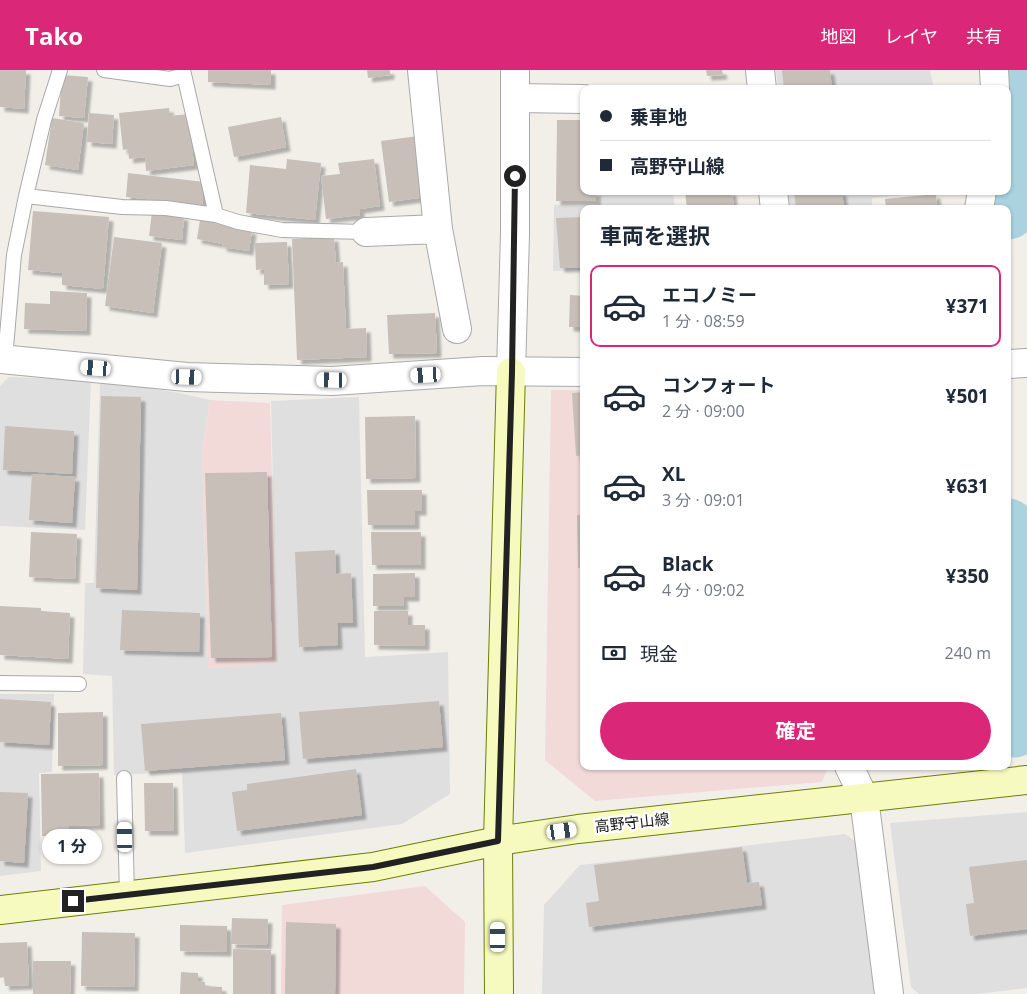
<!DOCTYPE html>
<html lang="ja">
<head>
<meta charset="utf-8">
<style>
  body { margin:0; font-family:"Open Sans","Noto Sans JP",sans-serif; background:#f2f2f3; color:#1f2937; height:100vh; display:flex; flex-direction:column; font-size:19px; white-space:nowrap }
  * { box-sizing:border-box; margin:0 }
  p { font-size:16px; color:#747a83 }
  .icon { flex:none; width:28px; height:28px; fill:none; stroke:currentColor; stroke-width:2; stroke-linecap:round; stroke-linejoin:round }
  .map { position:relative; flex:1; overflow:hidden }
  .sheet { position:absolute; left:580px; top:135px; width:431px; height:565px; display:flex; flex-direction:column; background:#fff; border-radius:10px; box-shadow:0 1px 4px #0004 }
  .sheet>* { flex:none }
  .guide { position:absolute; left:580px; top:15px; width:431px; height:110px; border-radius:10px; box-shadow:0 1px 4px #0004; display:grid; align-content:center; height:110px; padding:0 20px; background:#fff }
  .end { position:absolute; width:22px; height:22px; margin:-11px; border:6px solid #222; background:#fff; box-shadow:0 0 0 2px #fff }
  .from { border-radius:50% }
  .bubble { position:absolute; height:35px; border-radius:18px; background:#fff; box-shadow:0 1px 4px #0004; font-size:16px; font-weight:700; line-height:35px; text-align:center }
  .car { position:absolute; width:15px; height:30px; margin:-15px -8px; border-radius:6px; box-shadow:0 0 4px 1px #0007; background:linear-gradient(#fff 24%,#345 0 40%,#fff 0 76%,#345 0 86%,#fff 0) }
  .guide b { display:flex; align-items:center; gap:18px; height:48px; font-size:19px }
  .guide b+b { border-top:1px solid #e0e1e3 }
  .guide i { width:12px; height:12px; background:#1f2937 }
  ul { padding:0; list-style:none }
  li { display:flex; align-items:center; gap:15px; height:82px; margin:0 10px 8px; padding:0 10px; border:2px solid transparent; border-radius:10px }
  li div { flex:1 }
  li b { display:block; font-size:19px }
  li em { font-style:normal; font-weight:700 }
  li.on { border-color:#db2777 }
  li>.icon { width:45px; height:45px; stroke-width:1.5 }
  h2 { padding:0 20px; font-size:22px; line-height:60px }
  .pay { display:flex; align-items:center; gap:12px; height:55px; padding:0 20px; font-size:19px }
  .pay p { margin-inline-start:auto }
  .action { display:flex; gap:10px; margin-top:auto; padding:10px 20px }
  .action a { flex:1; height:58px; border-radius:30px; background:#db2777; color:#fff; font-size:20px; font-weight:700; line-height:58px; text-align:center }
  header { display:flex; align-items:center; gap:30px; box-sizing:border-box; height:70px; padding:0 25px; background:#db2777; color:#fff }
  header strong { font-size:24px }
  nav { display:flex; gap:28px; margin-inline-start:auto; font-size:18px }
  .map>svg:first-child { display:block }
  .residential { fill:#e0dfdf }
  .commercial { fill:#f2dad9 }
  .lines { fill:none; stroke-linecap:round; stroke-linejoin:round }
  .river { stroke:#aad3df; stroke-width:55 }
  .building { fill:#c7bfb8; filter:url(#shadow) }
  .lane-casing { stroke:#a9a9a9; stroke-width:16 }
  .street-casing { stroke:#a9a9a9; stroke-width:30 }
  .secondary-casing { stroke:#707d05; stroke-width:30 }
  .lane { stroke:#fff; stroke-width:14 }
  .street { stroke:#fff; stroke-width:28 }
  .secondary { stroke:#f7fabf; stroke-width:28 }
  .route { stroke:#222; stroke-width:6 }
  .labels { text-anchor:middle; stroke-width:5; stroke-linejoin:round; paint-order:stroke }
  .street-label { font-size:15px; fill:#222; stroke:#fff }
</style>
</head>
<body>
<header>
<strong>Tako</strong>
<nav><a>地図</a><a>レイヤ</a><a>共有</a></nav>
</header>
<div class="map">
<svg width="1027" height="924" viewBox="0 0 1027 924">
  <defs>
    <filter id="shadow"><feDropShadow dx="4.5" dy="4.5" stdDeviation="1" flood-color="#0004"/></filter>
  </defs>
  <rect width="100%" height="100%" fill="#f2efe9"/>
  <path class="residential" d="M776,0h154l4,19h-156z
    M600,121h73l2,18h-91v61l-31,1 1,-66 45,2z
    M788,121h153l-69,7v11h-82z
    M9,307l82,3 -6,150 -85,-4v-140z
    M100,310l79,13 31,7 -8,51 6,217 69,-5 -6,-262 88,-4 6,260 83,-5 2,142 -48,30 -217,29 -3,-81 -68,3 -2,-99 -29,-2 2,-91h9z
    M0,624h54l-2,78 -13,1 2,98 -41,5z
    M1027,742v176l-50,6h-58l-8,-7 -21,-164z
    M845,764l11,8 19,152h-333l2,-89 36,-40z"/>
  <path class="commercial" d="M551,320h33v376h242l1,3 -5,13 -227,19 -50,-41z
    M210,330l60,3 7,261 -69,4 -6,-217z
    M425,816l40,36 -1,72h-183l1,-89z"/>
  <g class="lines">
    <path class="river" d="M1008,142l12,-88 4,-54
      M1008,456l5,74 -2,45 -3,37
      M1008,631l6,29"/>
  </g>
  <path class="building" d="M0,0h26l-2,39 -24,-2z
    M208,0h63v15l-63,-3z
    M367,0h23v5l-22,3z
    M706,0h16l1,5 -16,1z
    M782,0h48l2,19h-48z
    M62,5l26,2 -4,41 -25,-2z
    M169,38l1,8 18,-2 6,51 -48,6 -1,-14 -16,2 -1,-10 -5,1 -4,-37z
    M89,43l25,2 -2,29 -25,-2z
    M281,47l5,30 -52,10 -6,-30z
    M52,48l32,5 -6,47 -33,-5z
    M557,50h27v71h12v10h-40z
    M418,66l8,61 -37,5 -8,-61z
    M287,89l34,4 -6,57 -69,-7 4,-48 36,4z
    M374,89l6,47 -20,3v6l-34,4 -5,-43 19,-2 -2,-11z
    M128,103l76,9 -2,23 -76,-8z
    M685,121h47l2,18h-47z
    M794,121h48l2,18h-48z
    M936,124l1,15h-51l-1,-10z
    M33,141l76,6 -6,72 -41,-4v-12l-34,-3z
    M152,142l32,4 -2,24 -33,-4z
    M584,147v50l-24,1 -4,-50z
    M200,150l27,4 -1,2 26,4 -3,21 -27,-4 1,-3 -26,-5z
    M114,167l48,6 -9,70 -48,-7z
    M334,167l2,26 7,-1 3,67 20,-1 1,29 -70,3 -5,-121z
    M287,172l2,42 -25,1v-16l-8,1 -1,-27z
    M50,221l37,2 -1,38 -62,-2 1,-26 25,1z
    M570,225l14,1v31h-15z
    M435,243l2,40 -48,1 -2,-39z
    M584,322v63l-8,1 -4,-63z
    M101,326l40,1 -4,193 -41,-2z
    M415,346l1,62 -50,1 -1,-62z
    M5,356l69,5 -2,43 -69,-4z
    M267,402l5,185 -61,1 -6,-185z
    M32,404l43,3 -3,46 -43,-3z
    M367,420h55v21h-7v14h-47z
    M577,445h7v53h-6z
    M31,462l46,2 -2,45 -46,-2z
    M371,462h50v33h-49z
    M335,480l1,24 15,-1 2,50h-16l1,22 -39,2 -4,-95z
    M415,503v24h-12l1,9h-31v-32z
    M0,536l41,2v3l29,2 -2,46 -68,-4z
    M122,540l78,3 -1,39 -79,-2z
    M374,541h34v14h17v21l-51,-1z
    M0,629l51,3 -2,43 -49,-3z
    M439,631l4,46 -140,12 -4,-47z
    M103,642v53l-45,1v-53z
    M281,643l4,47 -140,11 -4,-47z
    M356,699l6,46 -125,16 -5,-39 15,-2v-6z
    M99,703l1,52 -31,1v10h-27l-1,-62z
    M144,713h29l1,48h-29z
    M0,722l28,1 -4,70 -24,-2z
    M742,777l5,36 12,-1 3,23 -173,22 -3,-24 13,-2 -5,-36z
    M1027,790v69l-57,7 -4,-32 8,-1 -5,-36z
    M232,848l36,1 -1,26 -36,-1z
    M286,852l50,2 -1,70h-50z
    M180,855l47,1v26l-47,-1z
    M82,862l53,1 -1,54 -53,-1z
    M27,872l2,43 -24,1 -1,-9 -4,1v-35z
    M233,879l38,1v44h-38z
    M33,891h38l-1,33h-37z
    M181,902l17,1v8l7,1v4l17,1v7h-42z"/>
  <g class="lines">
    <g class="lane-casing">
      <path id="lane" d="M104,0l66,9 14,-4
        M26,126l18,-76 16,-50
        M216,145l22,7 44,8 84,2
        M5,289l9,-104 12,-59 96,11 44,1 50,7 -33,-145
        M0,613l79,1
        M124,708l3,117"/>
    </g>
    <g class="street-casing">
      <path id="street" d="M422,0l16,159 19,100
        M760,0l2,19
        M994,0l1,19
        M515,28l69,1
        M773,121l2,18
        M979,139l3,-18
        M366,162l72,-3
        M0,289l187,18 145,4 151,-10 101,1
        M1008,294l19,-1
        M511,302l4,-138v-164
        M849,696l15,32 25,196"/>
    </g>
    <g class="secondary-casing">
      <path id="secondary" d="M0,840l373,-43 125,-26 80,-12 449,-49
        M499,924l-1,-153 13,-469"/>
    </g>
    <use href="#lane" class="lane"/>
    <use href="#street" class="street"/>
    <use href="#secondary" class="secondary"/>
  </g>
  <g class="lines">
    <path class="route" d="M73,831l300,-34 125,-26 14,-469 3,-196"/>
  </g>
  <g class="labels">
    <g class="street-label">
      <text transform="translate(632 753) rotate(-6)" y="5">高野守山線</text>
    </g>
  </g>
</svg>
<i class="end from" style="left:515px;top:106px"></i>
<i class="end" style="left:73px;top:831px"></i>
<div class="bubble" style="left:42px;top:759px;width:60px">1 分</div>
<i class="car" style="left:96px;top:298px;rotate:275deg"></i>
<i class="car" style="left:426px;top:305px;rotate:267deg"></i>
<i class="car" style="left:187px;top:307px;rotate:92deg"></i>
<i class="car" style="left:332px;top:310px;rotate:271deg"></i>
<i class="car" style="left:562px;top:761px;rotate:82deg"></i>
<i class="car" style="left:125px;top:767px;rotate:359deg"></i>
<i class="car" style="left:498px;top:867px;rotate:0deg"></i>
<div class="guide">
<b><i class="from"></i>乗車地</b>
<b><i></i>高野守山線</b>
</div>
<section class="sheet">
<h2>車両を選択</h2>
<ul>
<li class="on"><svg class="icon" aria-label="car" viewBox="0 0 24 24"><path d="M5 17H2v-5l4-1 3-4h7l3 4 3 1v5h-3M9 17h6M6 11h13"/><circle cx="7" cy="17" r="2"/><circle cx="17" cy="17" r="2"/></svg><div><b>エコノミー</b><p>1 分 · 08:59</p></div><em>¥371</em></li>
<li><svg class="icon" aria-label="car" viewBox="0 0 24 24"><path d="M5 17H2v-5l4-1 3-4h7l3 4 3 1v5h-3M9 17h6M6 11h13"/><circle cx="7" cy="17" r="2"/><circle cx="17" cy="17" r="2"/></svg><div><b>コンフォート</b><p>2 分 · 09:00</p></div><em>¥501</em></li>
<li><svg class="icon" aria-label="car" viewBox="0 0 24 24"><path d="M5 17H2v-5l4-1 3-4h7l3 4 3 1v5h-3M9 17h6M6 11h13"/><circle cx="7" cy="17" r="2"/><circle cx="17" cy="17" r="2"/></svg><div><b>XL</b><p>3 分 · 09:01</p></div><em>¥631</em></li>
<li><svg class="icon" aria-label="car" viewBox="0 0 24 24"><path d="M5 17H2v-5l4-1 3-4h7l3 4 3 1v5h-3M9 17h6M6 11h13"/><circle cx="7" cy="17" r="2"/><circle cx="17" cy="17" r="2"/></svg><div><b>Black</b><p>4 分 · 09:02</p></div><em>¥350</em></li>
</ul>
<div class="pay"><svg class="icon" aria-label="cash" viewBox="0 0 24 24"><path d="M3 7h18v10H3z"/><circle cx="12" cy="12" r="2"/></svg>現金<p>240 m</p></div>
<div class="action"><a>確定</a></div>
</section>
</div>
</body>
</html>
